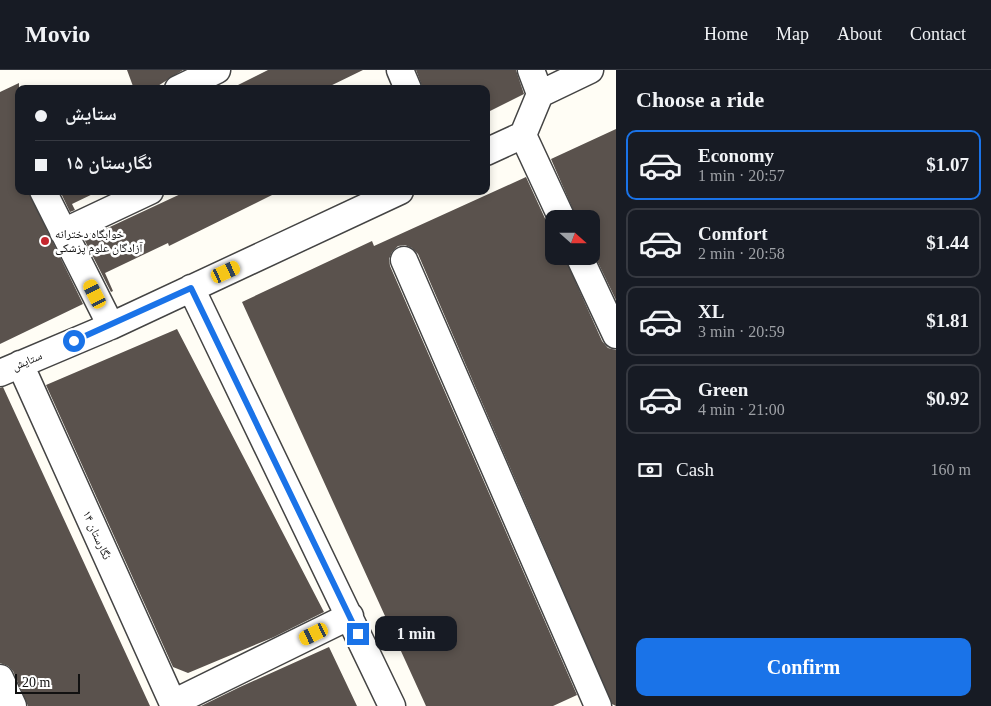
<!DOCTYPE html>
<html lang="en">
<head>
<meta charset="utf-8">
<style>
  body { margin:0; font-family:"Times New Roman","Noto Naskh Arabic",serif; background:#242831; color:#f1f3f6; height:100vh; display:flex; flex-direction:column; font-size:19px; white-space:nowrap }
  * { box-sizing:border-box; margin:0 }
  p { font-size:16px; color:#9ea1a6 }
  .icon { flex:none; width:28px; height:28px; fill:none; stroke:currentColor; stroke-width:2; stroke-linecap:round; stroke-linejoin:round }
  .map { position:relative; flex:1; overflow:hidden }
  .details { display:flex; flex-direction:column; background:#171b24; width:375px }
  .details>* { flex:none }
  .guide { position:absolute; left:15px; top:15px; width:475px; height:110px; border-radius:10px; box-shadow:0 2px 8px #0003; display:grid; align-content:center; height:110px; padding:0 20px; background:#171b24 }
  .needle { width:32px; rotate:111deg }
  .tools { position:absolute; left:545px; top:140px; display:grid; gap:10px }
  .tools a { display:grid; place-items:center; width:55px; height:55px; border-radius:10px; background:#171b24; box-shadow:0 2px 8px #0003; font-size:25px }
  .scale { position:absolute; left:15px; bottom:12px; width:65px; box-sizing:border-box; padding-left:5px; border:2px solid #111; border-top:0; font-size:14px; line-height:18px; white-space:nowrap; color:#111; -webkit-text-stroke:4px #fff; paint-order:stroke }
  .end { position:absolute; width:22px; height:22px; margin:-11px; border:6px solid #1a73e8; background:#fff; box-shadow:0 0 0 2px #fff }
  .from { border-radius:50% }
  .bubble { position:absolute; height:35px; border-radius:10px; background:#171b24; box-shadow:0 2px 8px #0003; font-size:16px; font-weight:700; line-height:35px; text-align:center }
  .car { position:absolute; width:15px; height:30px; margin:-15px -8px; border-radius:6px; box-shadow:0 0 4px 1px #0007; background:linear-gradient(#f5c518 24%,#345 0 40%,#f5c518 0 76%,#345 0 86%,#f5c518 0) }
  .guide b { display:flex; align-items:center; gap:18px; height:48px; font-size:19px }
  .guide b+b { border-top:1px solid #363941 }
  .guide i { width:12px; height:12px; background:#f1f3f6 }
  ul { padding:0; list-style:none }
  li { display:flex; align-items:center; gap:15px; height:70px; margin:0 10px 8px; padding:0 10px; border:2px solid #363941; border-radius:10px }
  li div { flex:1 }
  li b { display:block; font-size:19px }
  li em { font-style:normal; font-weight:700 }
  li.selected { border-color:#1a73e8 }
  li>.icon { width:45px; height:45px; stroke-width:1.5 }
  h2 { padding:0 20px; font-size:22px; line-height:60px }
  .pay { display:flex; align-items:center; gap:12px; height:55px; padding:0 20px; font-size:19px }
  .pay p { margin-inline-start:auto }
  .primary-button { display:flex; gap:10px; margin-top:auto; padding:10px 20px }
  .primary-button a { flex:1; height:58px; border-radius:10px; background:#1a73e8; color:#fff; font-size:20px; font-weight:700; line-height:58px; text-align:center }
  header { display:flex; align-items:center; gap:30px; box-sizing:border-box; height:70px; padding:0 25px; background:#171b24; border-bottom:1px solid #363941 }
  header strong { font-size:24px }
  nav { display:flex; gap:28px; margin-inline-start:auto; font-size:18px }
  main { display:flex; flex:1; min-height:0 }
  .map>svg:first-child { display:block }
  .building { fill:#5a524d }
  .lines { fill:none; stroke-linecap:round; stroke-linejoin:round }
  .minor-casing { stroke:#444; stroke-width:29 }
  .minor { stroke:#fff; stroke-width:26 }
  .route { stroke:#1a73e8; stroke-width:6 }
  .poi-dot { fill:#c4262e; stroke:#fff; stroke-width:2 }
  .labels { text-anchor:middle; stroke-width:5; stroke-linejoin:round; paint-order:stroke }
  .poi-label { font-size:12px; fill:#111; stroke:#fff; text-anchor:start }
  .street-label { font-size:12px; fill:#111; stroke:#fff }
</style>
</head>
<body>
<header>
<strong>Movio</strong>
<nav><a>Home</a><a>Map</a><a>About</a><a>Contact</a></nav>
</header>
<main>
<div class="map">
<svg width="616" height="636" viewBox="0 0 616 636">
  <rect width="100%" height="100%" fill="#fffdf5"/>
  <path class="building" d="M127,0h56l-30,19h-19z
    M268,0h95l-39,19h-94z
    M416,0h100l8,24 -38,19v-24h-63z
    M19,13v108h9l55,113 -83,40v-252z
    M616,59v171l-25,-52v-29h-14l-26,-60z
    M526,107l22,48 6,6v25h10l38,85 6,7 8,2v356l-4,-2 -194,-450 -6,-6 -7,-3 -7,1 -6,6 -3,7 1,7 187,429 -24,11h-127l-184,-404 130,-61 2,5z
    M60,121h39l-27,13 3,6 -5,2z
    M187,121h93l-111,55 -1,-3 -63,30 8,18 -2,1 -27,-53z
    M177,259l147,283 -50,25 -86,36 -15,-6 -127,-282z
    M3,317l41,89 106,230h-122l-15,-35 -5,-5 -8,-3v-275z
    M329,577l28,59h-156l39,-19z"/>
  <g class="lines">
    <g class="minor-casing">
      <path id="minor" d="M400,0l8,19
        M531,0l9,24
        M178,19l39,-19
        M523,65l39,84
        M486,82l37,-17 17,-41 50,-24
        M43,121l68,135
        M63,162l87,-41
        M579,186l37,79
        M404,190l194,446
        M191,218l201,418
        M20,294l154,342
        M0,303l111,-47 289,-135
        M0,608l13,28
        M173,633l177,-87"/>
    </g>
    <use href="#minor" class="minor"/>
  </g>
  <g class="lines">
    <path class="route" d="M74,271l117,-53 167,346"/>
  </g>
  <circle class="poi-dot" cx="45" cy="171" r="5"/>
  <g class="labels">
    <g class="poi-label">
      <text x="55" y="168">خوابگاه دخترانه<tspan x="55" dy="14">آزادگان علوم پزشکی</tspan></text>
    </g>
    <g class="street-label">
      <text transform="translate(27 291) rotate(-23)" y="4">ستایش</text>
      <text transform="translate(97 465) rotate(66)" y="4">نگارستان ۱۴</text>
    </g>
  </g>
</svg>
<div class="tools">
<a><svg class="needle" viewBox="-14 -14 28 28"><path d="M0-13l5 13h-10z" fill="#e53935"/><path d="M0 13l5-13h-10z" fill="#9ea1a6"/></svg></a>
</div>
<div class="scale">20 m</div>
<i class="end from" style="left:74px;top:271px"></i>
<i class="end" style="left:358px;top:564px"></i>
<div class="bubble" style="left:375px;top:546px;width:82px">1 min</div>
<i class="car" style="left:226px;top:202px;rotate:65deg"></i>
<i class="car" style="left:95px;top:224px;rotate:333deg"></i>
<i class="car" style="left:314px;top:564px;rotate:244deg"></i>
<div class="guide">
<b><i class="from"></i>ستایش</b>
<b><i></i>نگارستان ۱۵</b>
</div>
</div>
<section class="details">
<h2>Choose a ride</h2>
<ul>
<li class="selected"><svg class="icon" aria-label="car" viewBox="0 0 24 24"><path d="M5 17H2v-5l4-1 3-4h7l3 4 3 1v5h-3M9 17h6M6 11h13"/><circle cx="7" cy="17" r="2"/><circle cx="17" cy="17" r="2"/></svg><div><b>Economy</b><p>1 min · 20:57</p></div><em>$1.07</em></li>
<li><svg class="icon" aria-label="car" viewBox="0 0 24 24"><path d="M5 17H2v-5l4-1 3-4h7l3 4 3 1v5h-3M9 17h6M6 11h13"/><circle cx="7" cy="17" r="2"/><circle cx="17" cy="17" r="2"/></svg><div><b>Comfort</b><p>2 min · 20:58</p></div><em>$1.44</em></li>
<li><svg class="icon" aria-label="car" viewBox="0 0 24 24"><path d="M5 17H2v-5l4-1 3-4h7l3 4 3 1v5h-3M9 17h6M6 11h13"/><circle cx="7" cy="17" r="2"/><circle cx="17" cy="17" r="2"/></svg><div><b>XL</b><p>3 min · 20:59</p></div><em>$1.81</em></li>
<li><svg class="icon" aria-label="car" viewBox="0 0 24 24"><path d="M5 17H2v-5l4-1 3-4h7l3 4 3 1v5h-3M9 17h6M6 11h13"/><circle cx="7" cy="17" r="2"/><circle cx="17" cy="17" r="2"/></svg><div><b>Green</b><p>4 min · 21:00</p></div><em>$0.92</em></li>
</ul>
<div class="pay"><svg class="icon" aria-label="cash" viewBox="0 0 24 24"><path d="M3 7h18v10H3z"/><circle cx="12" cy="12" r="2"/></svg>Cash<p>160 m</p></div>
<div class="primary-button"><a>Confirm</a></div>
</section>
</main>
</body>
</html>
